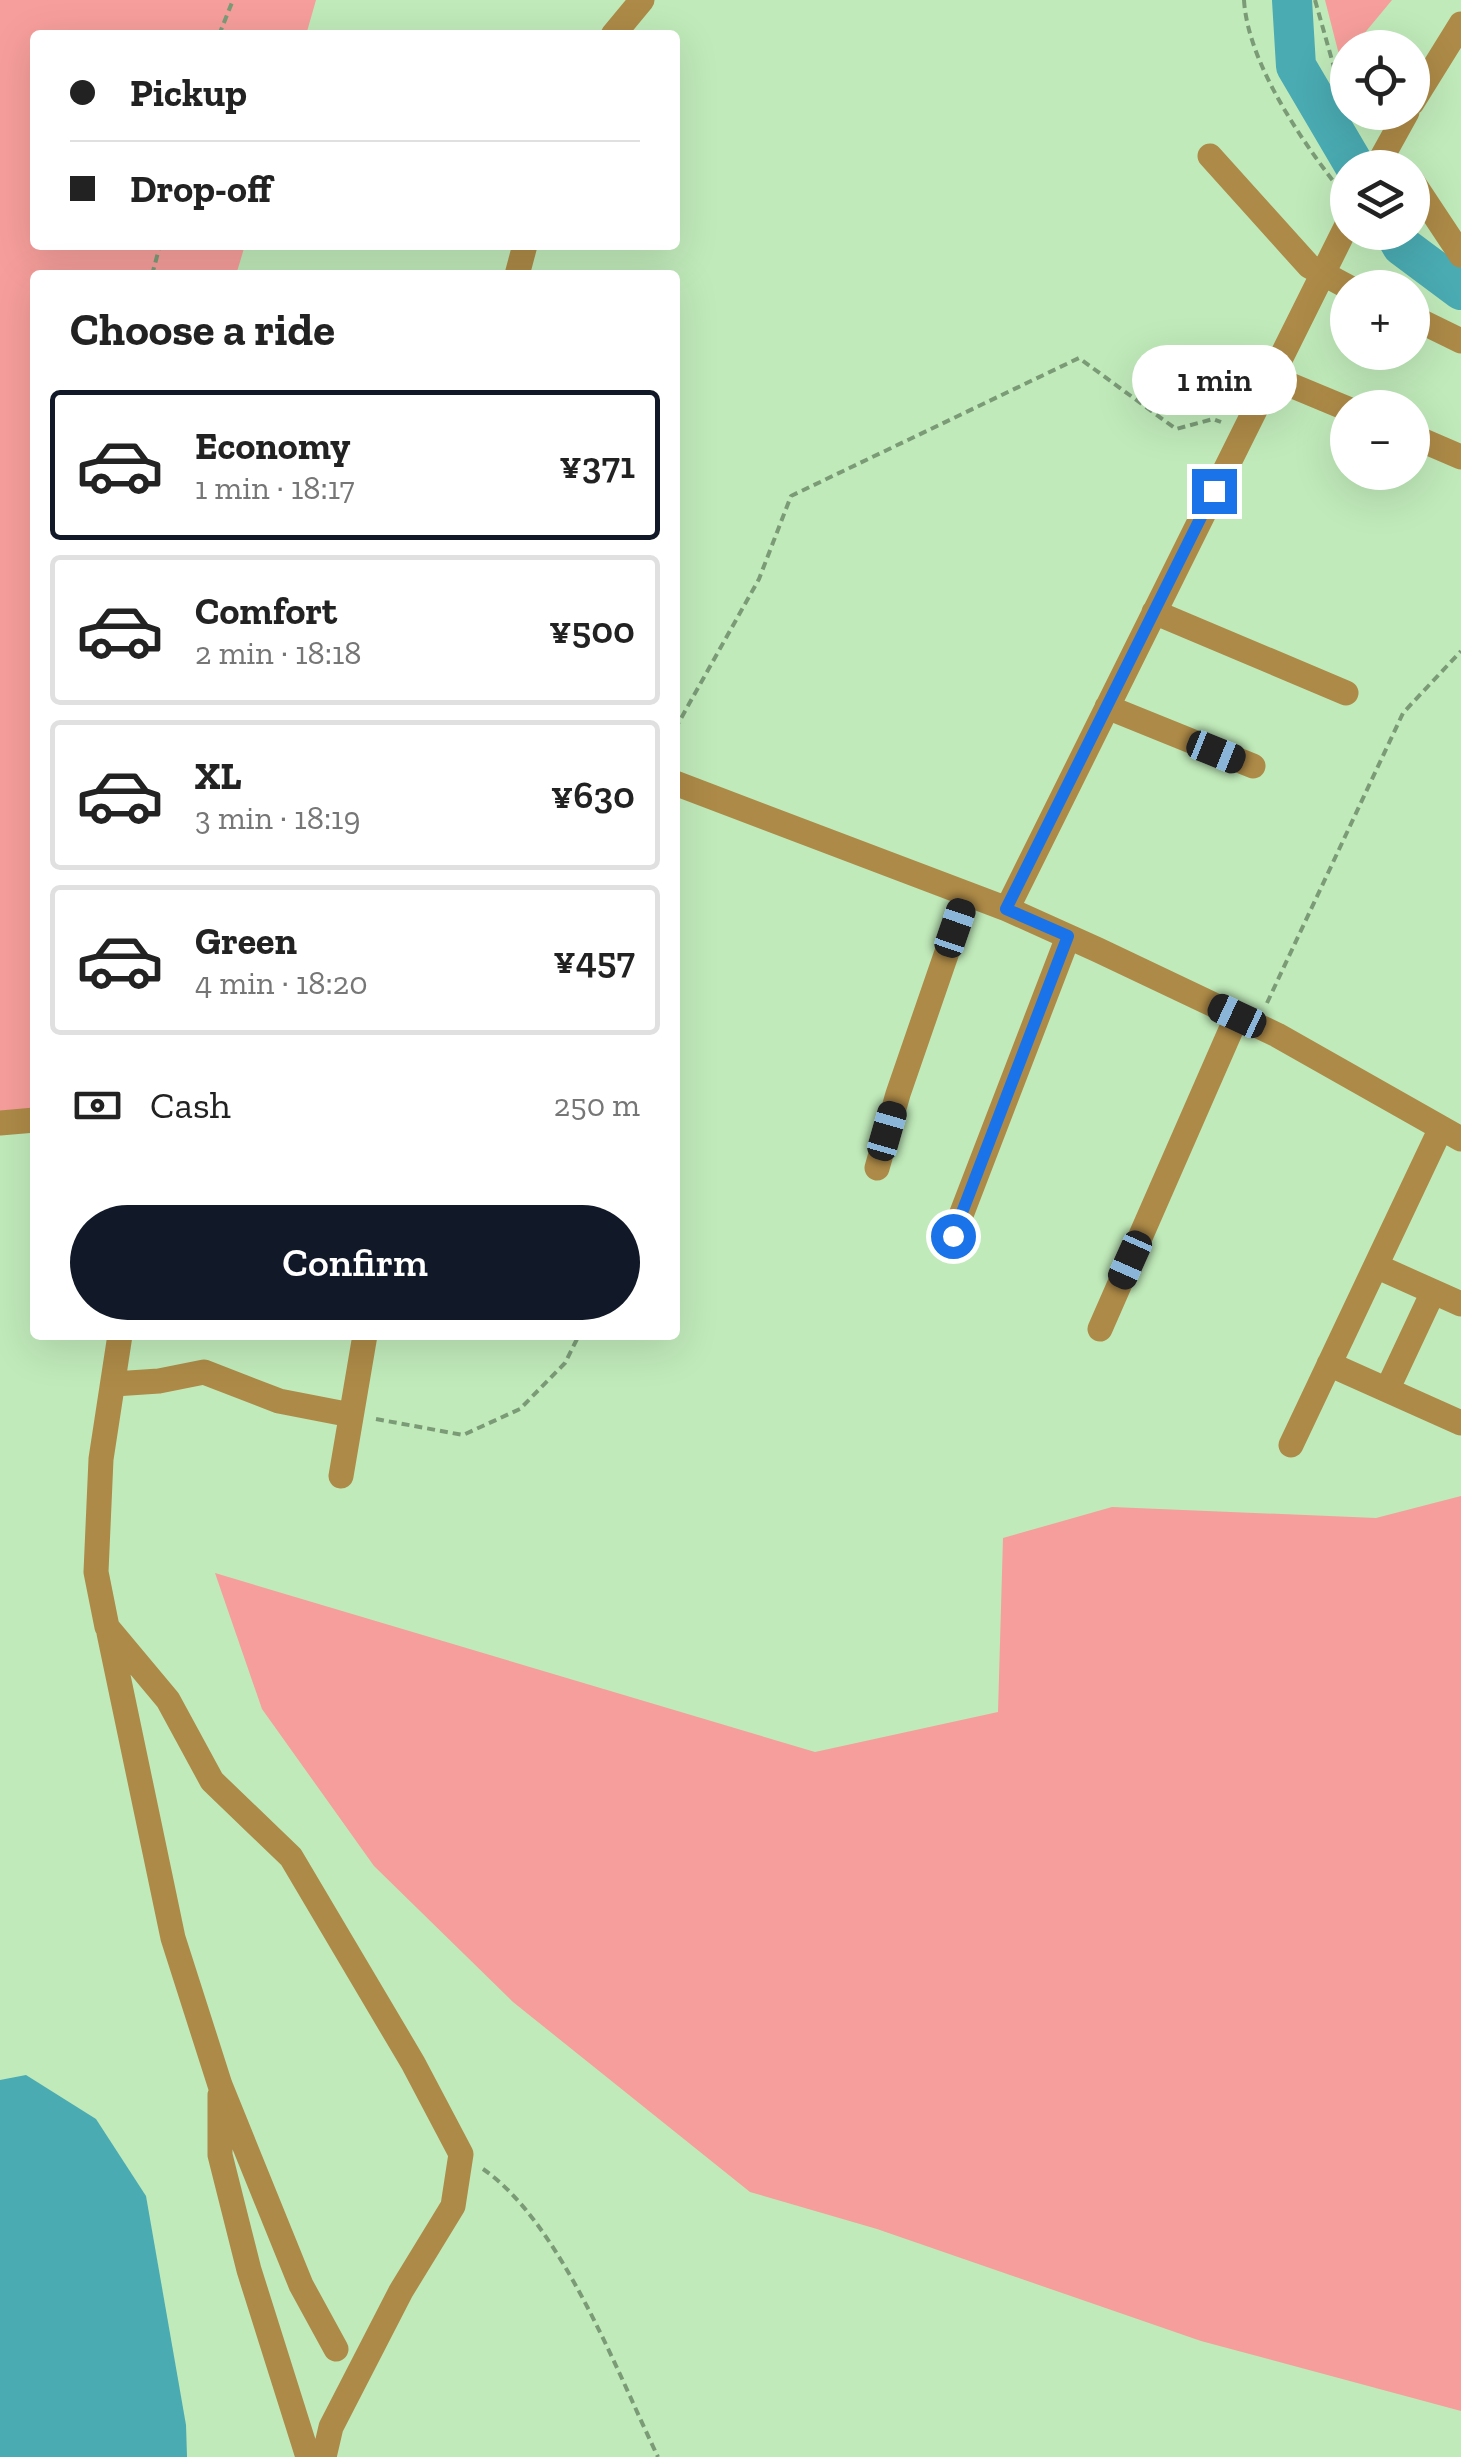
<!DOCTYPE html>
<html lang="en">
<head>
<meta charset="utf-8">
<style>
  body { margin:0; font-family:"Zilla Slab",serif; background:#f2f2f2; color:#222; height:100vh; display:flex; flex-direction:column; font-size:38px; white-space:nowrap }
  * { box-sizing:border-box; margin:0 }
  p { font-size:32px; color:#767676 }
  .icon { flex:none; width:55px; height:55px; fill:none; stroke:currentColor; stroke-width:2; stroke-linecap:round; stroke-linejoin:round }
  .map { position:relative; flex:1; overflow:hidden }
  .side { position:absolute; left:30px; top:270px; width:650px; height:1070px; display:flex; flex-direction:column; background:#fff; border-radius:10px; box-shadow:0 10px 40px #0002 }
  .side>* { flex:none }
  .banner { position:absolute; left:30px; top:30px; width:650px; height:220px; border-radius:10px; box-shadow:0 10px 40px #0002; display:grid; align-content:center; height:220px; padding:0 40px; background:#fff }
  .tools { position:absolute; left:1330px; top:30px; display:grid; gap:20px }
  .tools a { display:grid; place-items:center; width:100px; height:100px; border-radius:50%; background:#fff; box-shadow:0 10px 40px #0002; font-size:50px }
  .end { position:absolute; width:45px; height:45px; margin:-22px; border:12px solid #1a73e8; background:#fff; box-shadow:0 0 0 5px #fff }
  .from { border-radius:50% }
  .bubble { position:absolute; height:70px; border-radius:35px; background:#fff; box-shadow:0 10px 40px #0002; font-size:32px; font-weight:600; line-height:70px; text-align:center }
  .car { position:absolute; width:30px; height:60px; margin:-30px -15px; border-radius:12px; box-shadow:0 0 8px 2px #0007; background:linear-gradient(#222 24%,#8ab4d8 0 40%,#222 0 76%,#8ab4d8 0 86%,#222 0) }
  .banner b { display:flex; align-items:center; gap:35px; height:95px; font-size:38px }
  .banner b+b { border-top:2px solid #e0e0e0 }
  .banner i { width:25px; height:25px; background:#222 }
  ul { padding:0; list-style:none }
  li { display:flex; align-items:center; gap:30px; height:150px; margin:0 20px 15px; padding:0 20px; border:5px solid #e0e0e0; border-radius:10px }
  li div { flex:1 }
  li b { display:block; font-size:38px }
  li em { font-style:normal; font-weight:600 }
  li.selected { border-color:#111827 }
  li>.icon { width:90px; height:90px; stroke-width:1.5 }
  h2 { padding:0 40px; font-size:45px; line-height:120px }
  .pay { display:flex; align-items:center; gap:25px; height:110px; padding:0 40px; font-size:38px }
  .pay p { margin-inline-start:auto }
  .cta { display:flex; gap:20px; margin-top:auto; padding:20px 40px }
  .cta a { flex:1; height:115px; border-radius:60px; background:#111827; color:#fff; font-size:40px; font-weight:600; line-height:115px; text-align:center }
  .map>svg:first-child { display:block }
  .green { fill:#f69e9b }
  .water { fill:#4aabb2 }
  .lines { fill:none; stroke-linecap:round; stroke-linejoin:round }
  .river { stroke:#4aabb2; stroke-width:40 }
  .path { stroke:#7b9b77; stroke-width:4; stroke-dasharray:8 5; stroke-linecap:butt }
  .minor { stroke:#ad8a47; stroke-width:25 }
  .route { stroke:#1a73e8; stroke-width:12 }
</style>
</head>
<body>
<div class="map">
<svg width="1461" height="2457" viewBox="0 0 1461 2457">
  <rect width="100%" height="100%" fill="#c0eaba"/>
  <path class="green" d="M0,0h316l-10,35h-271v210h210l-9,30h-201v836l-35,3z
    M1325,0h67l-39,47 -5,1 -1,38z
    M1461,1496v915l-260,-70 -324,-112 -127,-37 -237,-190 -139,-136 -112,-157 -47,-136 600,179 183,-40 5,-174 109,-31 264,11z"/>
  <path class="water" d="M26,2075l70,44 50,77 40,229 1,32h-187v-377z"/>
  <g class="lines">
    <path class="river" d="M1292,0l4,66 60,102
      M1394,232l8,14 59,44"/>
    <path class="path" d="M1244,0c4,66 63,149 104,200
      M1315,0l24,85 9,10
      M219,35l14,-35
      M1363,112l11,13
      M152,275l8,-30
      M675,729l84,-150 32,-83 288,-138 97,71 37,-10 8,3
      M1267,1003l136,-290 58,-62
      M376,1419l87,16 57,-26 45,-46 14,-28
      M483,2169c78,54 134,203 175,288"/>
    <path class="minor" d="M613,35l29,-35
      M1412,103l49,-79
      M1210,156l99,110 41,22
      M1376,168l31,-56
      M1412,181l49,74
      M517,275l8,-30
      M1412,317l49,24
      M1271,377l77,32
      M1412,436l49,21
      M1154,612l192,81
      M1107,707l146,59
      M675,783l332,126 91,41 179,85 184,104
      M1007,909l341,-686
      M0,1123l35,-3
      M877,1168l21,-74 69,-200
      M953,1236l115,-299
      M1376,1266l85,38
      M1100,1329l137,-313
      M120,1335l-19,124 -5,113 11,55 61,73 44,81 79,76 122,206 48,91 -8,52 -52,85 -70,136 -7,30
      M1329,1364l132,59
      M114,1384l45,-3 45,-9 75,29 72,14
      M1387,1390l46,-98
      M1291,1445l150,-317
      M341,1476l24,-141
      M109,1633l64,305 47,147 81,200 35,64
      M220,2095v60l29,115 59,187"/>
  </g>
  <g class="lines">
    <path class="route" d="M953,1236l115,-300 -62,-27 208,-418"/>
  </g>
</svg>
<div class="tools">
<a><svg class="icon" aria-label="locate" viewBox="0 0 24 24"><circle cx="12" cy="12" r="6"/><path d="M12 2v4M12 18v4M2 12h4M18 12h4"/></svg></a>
<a><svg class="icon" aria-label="layers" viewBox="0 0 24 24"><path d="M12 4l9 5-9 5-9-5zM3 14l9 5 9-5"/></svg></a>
<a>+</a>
<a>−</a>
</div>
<i class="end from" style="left:953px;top:1236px"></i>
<i class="end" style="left:1214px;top:491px"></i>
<div class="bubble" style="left:1132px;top:345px;width:165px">1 min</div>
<i class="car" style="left:1216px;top:752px;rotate:112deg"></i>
<i class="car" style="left:955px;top:928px;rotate:19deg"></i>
<i class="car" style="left:1237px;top:1016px;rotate:295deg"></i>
<i class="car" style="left:887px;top:1131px;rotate:16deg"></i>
<i class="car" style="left:1130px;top:1260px;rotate:204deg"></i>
<div class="banner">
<b><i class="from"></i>Pickup</b>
<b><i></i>Drop-off</b>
</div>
<section class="side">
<h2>Choose a ride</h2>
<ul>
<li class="selected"><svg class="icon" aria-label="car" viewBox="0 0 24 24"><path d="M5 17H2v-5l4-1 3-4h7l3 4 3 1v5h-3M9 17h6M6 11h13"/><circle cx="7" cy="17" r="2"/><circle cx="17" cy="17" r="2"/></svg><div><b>Economy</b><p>1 min · 18:17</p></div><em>¥371</em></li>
<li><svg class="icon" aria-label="car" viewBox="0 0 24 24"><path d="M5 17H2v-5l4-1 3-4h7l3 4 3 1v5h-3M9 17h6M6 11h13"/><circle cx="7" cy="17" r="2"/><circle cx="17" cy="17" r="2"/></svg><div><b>Comfort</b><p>2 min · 18:18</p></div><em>¥500</em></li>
<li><svg class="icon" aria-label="car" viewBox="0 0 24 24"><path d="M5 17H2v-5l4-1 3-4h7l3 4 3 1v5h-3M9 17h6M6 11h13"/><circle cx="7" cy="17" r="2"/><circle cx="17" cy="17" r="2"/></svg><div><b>XL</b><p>3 min · 18:19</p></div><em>¥630</em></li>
<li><svg class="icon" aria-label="car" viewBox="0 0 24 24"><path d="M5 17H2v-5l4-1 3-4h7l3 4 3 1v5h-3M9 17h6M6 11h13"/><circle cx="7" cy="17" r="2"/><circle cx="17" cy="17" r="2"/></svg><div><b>Green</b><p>4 min · 18:20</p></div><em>¥457</em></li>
</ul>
<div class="pay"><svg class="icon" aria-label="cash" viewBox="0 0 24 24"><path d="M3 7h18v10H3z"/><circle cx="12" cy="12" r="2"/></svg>Cash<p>250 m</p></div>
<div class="cta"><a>Confirm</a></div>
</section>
</div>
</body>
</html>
